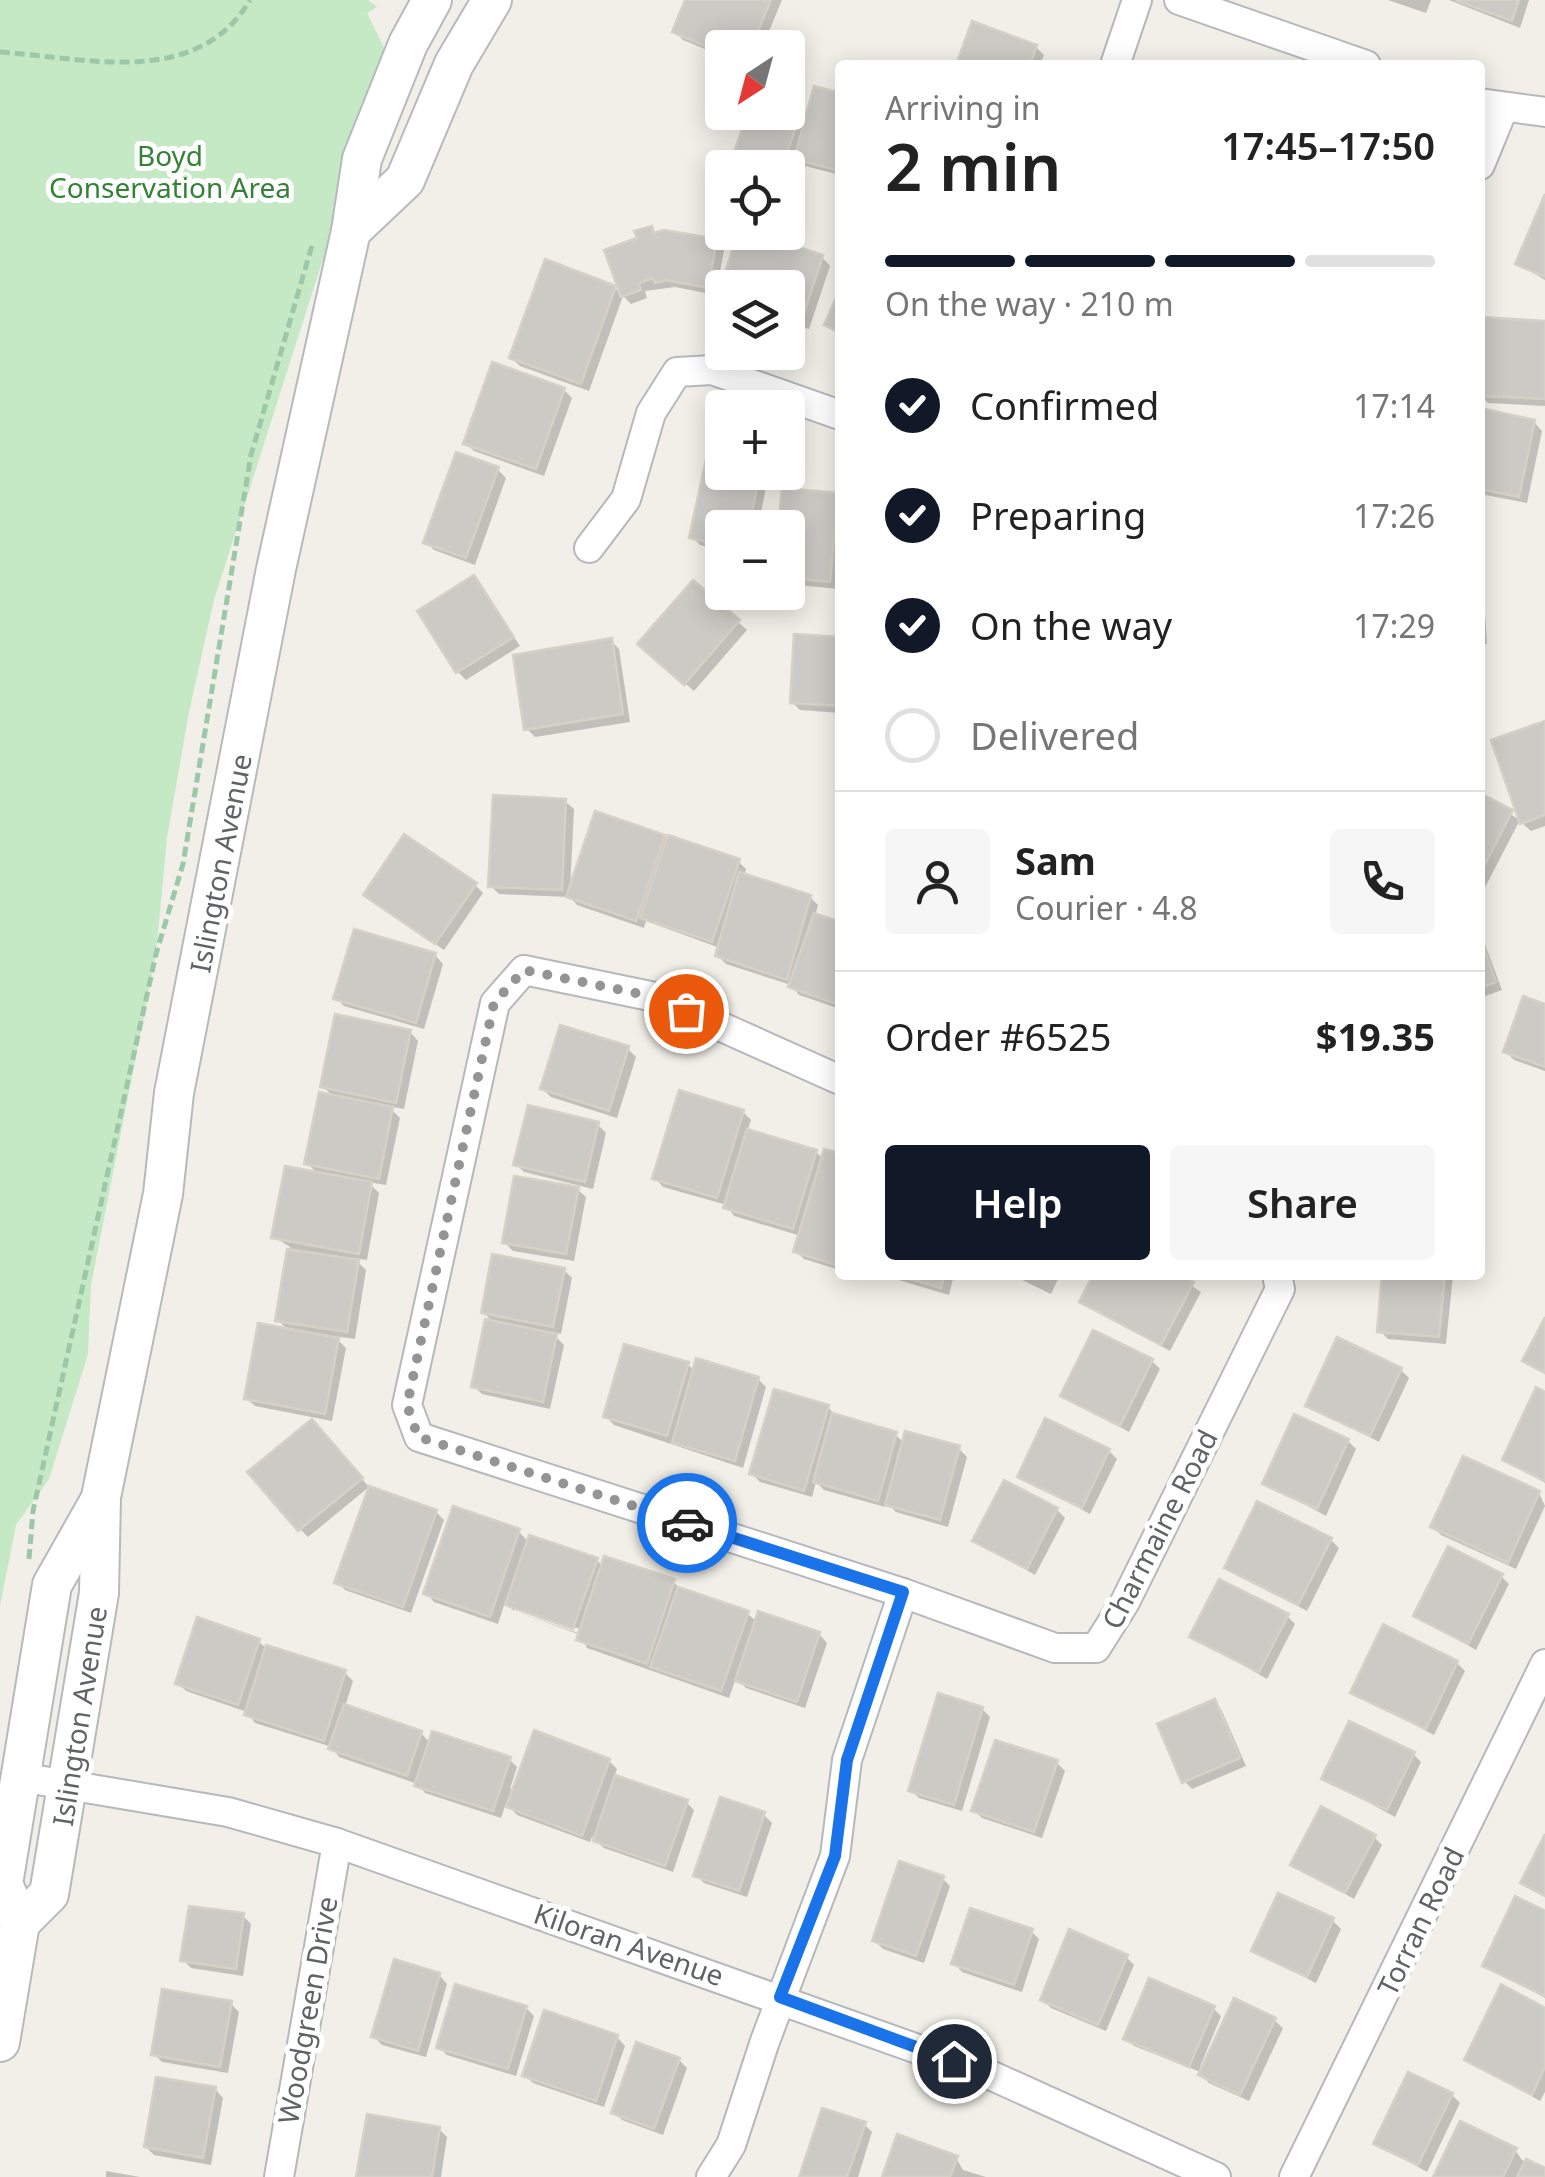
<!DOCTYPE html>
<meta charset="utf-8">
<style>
body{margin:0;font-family:"Noto Sans",sans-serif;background:#f6f6f6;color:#222;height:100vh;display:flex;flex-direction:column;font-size:38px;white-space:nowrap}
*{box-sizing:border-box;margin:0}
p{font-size:32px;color:#767676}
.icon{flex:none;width:55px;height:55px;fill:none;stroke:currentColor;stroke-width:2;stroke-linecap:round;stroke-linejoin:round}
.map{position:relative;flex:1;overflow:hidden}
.sheet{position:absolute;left:835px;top:60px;width:650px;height:1220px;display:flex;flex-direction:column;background:#fff;border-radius:10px;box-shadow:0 5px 25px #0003}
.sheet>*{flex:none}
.needle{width:65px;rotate:216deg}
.fabs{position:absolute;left:705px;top:30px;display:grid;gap:20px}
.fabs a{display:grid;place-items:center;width:100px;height:100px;border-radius:10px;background:#fff;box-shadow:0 5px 25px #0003;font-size:50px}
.pin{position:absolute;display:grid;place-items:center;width:85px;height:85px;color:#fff;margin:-42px;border:5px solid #fff;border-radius:50%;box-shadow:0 2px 10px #0007}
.courier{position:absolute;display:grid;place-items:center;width:100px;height:100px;margin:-50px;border:8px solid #1a73e8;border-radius:50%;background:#fff;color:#222;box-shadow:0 2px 12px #0007}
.overview em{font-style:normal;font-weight:600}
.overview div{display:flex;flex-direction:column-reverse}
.overview{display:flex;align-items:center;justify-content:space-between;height:170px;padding:0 50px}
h1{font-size:65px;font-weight:600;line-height:75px}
.bar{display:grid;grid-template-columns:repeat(4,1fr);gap:15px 10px;align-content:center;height:120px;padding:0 50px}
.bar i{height:12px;border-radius:8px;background:#e0e0e0}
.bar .active{background:#111827}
.bar p{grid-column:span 4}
.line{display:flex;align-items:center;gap:25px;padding:0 50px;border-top:2px solid #e0e0e0}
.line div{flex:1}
.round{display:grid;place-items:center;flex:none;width:105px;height:105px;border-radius:10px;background:#f6f6f6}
ol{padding:0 50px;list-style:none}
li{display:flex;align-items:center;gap:30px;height:110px}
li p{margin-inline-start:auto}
li .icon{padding:10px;border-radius:50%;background:#111827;color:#fff;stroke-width:4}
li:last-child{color:#767676}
li i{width:55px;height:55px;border:5px solid #e0e0e0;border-radius:50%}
.primary-button{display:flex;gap:20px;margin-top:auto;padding:20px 50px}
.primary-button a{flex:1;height:115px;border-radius:10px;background:#111827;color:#fff;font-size:40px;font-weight:600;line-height:115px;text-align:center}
.primary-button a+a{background:#f6f6f6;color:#222}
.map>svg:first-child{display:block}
.green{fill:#c5e8c5}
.shadow{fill:#0003}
.building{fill:#cccac5;stroke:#d6d1c6;stroke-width:2.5}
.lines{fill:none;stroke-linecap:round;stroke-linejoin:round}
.minor-casing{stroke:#b5b8bc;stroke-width:32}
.secondary-casing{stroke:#b6babf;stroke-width:42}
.path{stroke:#9cc7a9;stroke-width:5;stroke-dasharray:10 5;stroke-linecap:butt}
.minor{stroke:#fff;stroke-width:28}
.secondary{stroke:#fff;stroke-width:38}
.done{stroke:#929495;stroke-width:10;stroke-dasharray:0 18}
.route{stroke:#1a73e8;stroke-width:12}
.labels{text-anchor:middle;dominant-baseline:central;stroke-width:10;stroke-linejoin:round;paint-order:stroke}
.park-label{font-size:28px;fill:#348238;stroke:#fff}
.street-label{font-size:28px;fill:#5f6368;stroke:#fff}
</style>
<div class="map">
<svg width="1545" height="2177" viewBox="0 0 1545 2177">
<rect width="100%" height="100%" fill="#f1efe8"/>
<path class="green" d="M0,0H368L377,7L367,13L388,56L214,600L189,712L167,838L156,954L91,1285L88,1354L49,1479L16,1525L0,1606Z"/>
<g class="shadow">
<path d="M688,0H782L762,48H722V56L683,40L675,32Z"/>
<path d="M1388,0H1431L1426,13Z"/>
<path d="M1449,0H1529L1520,28Z"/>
<path d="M1036,47L1044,55L1040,65H959Z"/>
<path d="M840,95V175L805,166L796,157L788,180V168L732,166L788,111L807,123Z"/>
<path d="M1545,199V280L1518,264Z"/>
<path d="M651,229L657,235L716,242L724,250L716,295L675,287L645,291L647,298L631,304L623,296L589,391L520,366L511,358L615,288L623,296L640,239Z"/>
<path d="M822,257L830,266L809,329L788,322V288Z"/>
<path d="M1483,320L1545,323V406L1488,403L1480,395Z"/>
<path d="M564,390L572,398L544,476L474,451L466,443Z"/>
<path d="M1480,411L1534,422L1542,431L1527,503L1480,494Z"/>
<path d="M709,458L722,460V472H764L768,477L758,528H722V550L700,545L692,537Z"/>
<path d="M498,470L506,478L475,565L434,550L426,542Z"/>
<path d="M837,496L838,589L788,584V528Z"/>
<path d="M1480,538L1487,644H1480Z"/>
<path d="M474,578L520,646L466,680L458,672Z"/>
<path d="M693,583L747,630L694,691L648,652Z"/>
<path d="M840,640V713L800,710L792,702Z"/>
<path d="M611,641L619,649L630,722L535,737L527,729Z"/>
<path d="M1545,724V826L1531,831L1522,823Z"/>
<path d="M1480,796L1520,820L1480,897Z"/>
<path d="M565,801L574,809L570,890L664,837L738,861L746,869L744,876L810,897L818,905L815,916L840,925V1009L799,995L791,985L726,964L718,956L720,948L646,921L644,928L577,905L570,897L499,894L491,886Z"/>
<path d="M475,885L483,893L444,950L366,895Z"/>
<path d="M1480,931L1502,990L1480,998Z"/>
<path d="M435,955L443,964L424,1029L344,1006L336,998Z"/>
<path d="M1545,1007V1071L1514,1060L1506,1052Z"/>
<path d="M410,1032L418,1041L404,1109L388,1106L400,1118L386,1185L368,1182L379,1193L367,1260L354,1258L366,1270L355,1339L334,1336L346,1348L332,1421L255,1406L246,1398L289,1331L278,1320L290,1247L274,1237L319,1175L307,1163L335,1098L322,1086Z"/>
<path d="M627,1048L636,1057L617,1118L551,1097L542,1089Z"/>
<path d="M743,1112L751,1120L747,1132L816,1152L824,1160L840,1156V1270L804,1259L796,1251L801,1236L734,1216L727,1205L663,1187L655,1178Z"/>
<path d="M598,1125L606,1133L593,1189L524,1172L516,1164Z"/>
<path d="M575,1187L586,1197L574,1261L513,1251L504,1242Z"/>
<path d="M564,1270L572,1278L561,1334L551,1332L564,1345L550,1409L482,1394L473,1386L495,1324L484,1313Z"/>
<path d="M882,1275H954L949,1295Z"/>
<path d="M1012,1275H1060L1051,1294Z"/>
<path d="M1096,1275H1176L1201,1292L1170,1351L1082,1301Z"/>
<path d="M1385,1275H1453L1446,1344L1388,1339L1380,1331Z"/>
<path d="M1152,1361L1160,1369L1129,1432L1063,1395Z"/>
<path d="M687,1364L695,1371L758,1379L766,1387L743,1468L614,1425L606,1416Z"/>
<path d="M1401,1370L1409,1378L1379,1442L1308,1405Z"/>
<path d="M1545,1394V1483L1505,1460Z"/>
<path d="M828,1407L836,1416L895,1434L904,1443L959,1449L967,1457L948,1527L896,1512L887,1503L885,1507L824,1490L816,1482L812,1497L760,1482L752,1474Z"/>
<path d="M320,1430L369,1487L308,1537L300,1529Z"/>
<path d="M1348,1441L1356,1449L1326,1516L1265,1483Z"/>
<path d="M1109,1451L1117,1459L1090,1514L1020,1476Z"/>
<path d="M1539,1493L1545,1506L1516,1569L1441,1535L1433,1527Z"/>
<path d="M1057,1510L1065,1518L1035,1575L975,1540Z"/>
<path d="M436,1512L444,1520L411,1613L345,1590L337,1582Z"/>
<path d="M519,1532L529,1542L597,1560L603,1567L673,1582L683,1591L748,1614L757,1622L819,1634L827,1643L805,1708L746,1688L736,1678L729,1698L661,1674L587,1648L581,1635L514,1611L584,1635L586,1631L514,1606V1611L505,1602L498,1624L434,1602L426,1593Z"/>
<path d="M1331,1540L1339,1548L1307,1611L1227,1568Z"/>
<path d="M1501,1576L1509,1584L1476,1650L1416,1616Z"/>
<path d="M1287,1616L1295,1624L1267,1679L1192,1636Z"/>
<path d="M258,1641L268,1650L345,1673L353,1681L345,1707L421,1733L431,1744L509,1759L517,1767L510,1789L609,1761L617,1769L614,1777L686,1802L694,1810L673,1872L604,1848L592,1837L590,1842L517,1815L506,1803L501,1818L425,1793L418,1784L339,1757L332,1747L255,1723L247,1712L186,1691L178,1683Z"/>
<path d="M1457,1663L1465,1671L1434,1735L1353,1692Z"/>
<path d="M1214,1702L1222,1711L1246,1766L1192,1789L1184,1781Z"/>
<path d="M982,1709L990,1717L962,1811L919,1798L911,1790Z"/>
<path d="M1413,1754L1421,1762L1395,1817L1324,1778Z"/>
<path d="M1057,1763L1065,1771L1042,1838L982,1818L974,1810Z"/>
<path d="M764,1815L772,1823L747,1897L704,1883L696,1875Z"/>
<path d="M1374,1837L1382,1845L1354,1899L1293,1864Z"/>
<path d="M942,1878L950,1886L924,1963L883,1949L875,1941Z"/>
<path d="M1545,1913V1998L1486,1965Z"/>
<path d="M243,1916L251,1924L243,1976L191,1968L183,1960Z"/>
<path d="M1333,1921L1341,1929L1316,1983L1254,1951Z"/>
<path d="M1031,1931L1039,1939L1022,1992L962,1972L954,1963Z"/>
<path d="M1126,1957L1134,1965L1106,2031L1051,2008L1043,2000Z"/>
<path d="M439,1975L447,1984L426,2057L382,2045L374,2037Z"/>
<path d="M230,2003L239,2012L228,2073L162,2062L154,2054Z"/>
<path d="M526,2008L534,2016L516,2076L447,2055L439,2047Z"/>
<path d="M1213,2008L1221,2016L1200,2067L1204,2069L1274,2020L1283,2028L1249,2101L1209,2083L1198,2071L1134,2046L1126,2038Z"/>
<path d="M1545,2010V2092L1540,2101L1467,2059Z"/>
<path d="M617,2037L625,2046L604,2107L533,2083L524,2075Z"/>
<path d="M679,2060L687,2068L663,2135L622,2120L614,2112Z"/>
<path d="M215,2089L223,2098L211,2165L154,2155L146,2147Z"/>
<path d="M1452,2095L1460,2103L1427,2172L1376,2143Z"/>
<path d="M864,2124L872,2132L858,2177H802Z"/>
<path d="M439,2129L447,2137L441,2177H359Z"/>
<path d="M1515,2150L1522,2160L1545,2171V2177H1436Z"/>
<path d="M956,2158L963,2170L986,2177H884Z"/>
<path d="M106,2171L140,2177H106Z"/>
</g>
<g class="building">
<path d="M685,0H771L751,48H722V53L672,32Z"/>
<path d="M1455,0H1519L1512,21Z"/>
<path d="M972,21L1037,45L1030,65H956Z"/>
<path d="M814,86L840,93V171L794,159Z"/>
<path d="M788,108L801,113L782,168L729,167L748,112H788Z"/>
<path d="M1545,194V277L1515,264Z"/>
<path d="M652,226L654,233L664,230L717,239L708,288L666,280L655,283L653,278L639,283L641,290L621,297L604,250L637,238L634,231Z"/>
<path d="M738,232H754L823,255L801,323L788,318V288H722V297L718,295Z"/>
<path d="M545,259L616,286L581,384L509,358Z"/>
<path d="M840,289V333L824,325Z"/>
<path d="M1481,317L1545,321V399L1480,396Z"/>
<path d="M492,362L565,388L536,469L463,444Z"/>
<path d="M1480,408L1535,420L1519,497L1480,489Z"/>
<path d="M456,452L499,467L466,558L423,543Z"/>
<path d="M707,455L722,458V472H760L749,528H722V545L689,538Z"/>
<path d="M782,488L838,493L830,582L788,578V528H778Z"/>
<path d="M474,575L514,637L456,673L417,611Z"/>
<path d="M693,580L740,620L684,685L637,644Z"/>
<path d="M794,634L840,637V706L790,703Z"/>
<path d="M612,638L623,714L524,730L513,655Z"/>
<path d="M1545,721V815L1520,824L1491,740Z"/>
<path d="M1480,793L1513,810L1480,874Z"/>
<path d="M493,795L566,799L562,890L488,887Z"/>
<path d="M595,811L665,835L636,921L566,897Z"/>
<path d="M404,834L477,883L435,944L363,895Z"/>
<path d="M668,835L740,859L712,942L640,918Z"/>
<path d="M739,872L811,895L787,980L715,956Z"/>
<path d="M814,913L840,922V1005L788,987Z"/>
<path d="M354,929L436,953L416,1023L333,999Z"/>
<path d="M1480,935L1496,982L1480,988Z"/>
<path d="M1523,996L1545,1004V1067L1503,1052Z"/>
<path d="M335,1014L411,1030L396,1103L320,1087Z"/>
<path d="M560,1025L629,1046L609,1111L540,1089Z"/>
<path d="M679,1090L744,1110L717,1198L652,1179Z"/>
<path d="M319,1092L393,1107L379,1179L304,1164Z"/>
<path d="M528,1105L599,1122L585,1182L513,1165Z"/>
<path d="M747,1129L817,1150L793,1229L723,1208Z"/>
<path d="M824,1149L840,1153V1266L793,1252Z"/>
<path d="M285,1166L372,1182L359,1254L271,1238Z"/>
<path d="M514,1176L579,1187L566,1254L502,1243Z"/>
<path d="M287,1249L359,1260L347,1332L275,1321Z"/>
<path d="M492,1254L565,1268L553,1327L481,1313Z"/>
<path d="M896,1275H944L941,1288Z"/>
<path d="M1093,1275H1181L1194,1282L1161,1345L1079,1302Z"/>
<path d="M1382,1275H1445L1439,1337L1377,1332Z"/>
<path d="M1545,1317V1373L1522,1361Z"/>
<path d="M485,1319L557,1334L543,1402L471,1387Z"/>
<path d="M258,1323L339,1338L325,1414L244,1399Z"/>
<path d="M1093,1330L1153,1359L1120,1426L1060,1396Z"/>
<path d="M1337,1337L1402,1368L1370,1436L1305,1406Z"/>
<path d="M624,1344L689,1362L667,1436L603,1417Z"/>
<path d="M696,1358L759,1377L735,1461L672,1443Z"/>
<path d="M1536,1387L1545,1392V1481L1502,1460Z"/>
<path d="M774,1389L829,1405L804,1491L749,1474Z"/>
<path d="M832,1413L897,1432L878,1501L813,1482Z"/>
<path d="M1294,1414L1349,1439L1317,1509L1262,1484Z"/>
<path d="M1045,1418L1110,1449L1082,1508L1017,1477Z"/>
<path d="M312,1419L363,1478L298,1531L247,1472Z"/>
<path d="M905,1431L960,1446L940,1520L885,1505Z"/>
<path d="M1463,1456L1540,1491L1508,1563L1430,1527Z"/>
<path d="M1004,1480L1058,1508L1027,1569L972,1541Z"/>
<path d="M369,1486L437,1510L403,1607L334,1583Z"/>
<path d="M1257,1501L1332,1538L1298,1605L1224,1568Z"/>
<path d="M453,1506L520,1529L490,1617L423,1594Z"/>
<path d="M529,1535L598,1558L573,1629L505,1605Z"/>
<path d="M1448,1546L1503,1574L1468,1644L1413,1616Z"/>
<path d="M604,1556L675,1579L647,1664L576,1640Z"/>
<path d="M1219,1579L1289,1614L1259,1672L1189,1637Z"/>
<path d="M678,1587L749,1611L721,1691L650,1667Z"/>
<path d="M758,1611L820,1632L797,1702L735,1681Z"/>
<path d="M197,1617L260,1639L238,1705L175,1684Z"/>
<path d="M1383,1624L1458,1661L1426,1729L1350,1693Z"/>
<path d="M266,1645L346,1670L324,1741L244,1715Z"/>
<path d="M938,1693L983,1707L954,1805L908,1791Z"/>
<path d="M1215,1699L1240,1758L1182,1783L1157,1724Z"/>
<path d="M344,1704L422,1731L407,1776L328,1749Z"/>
<path d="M1349,1721L1415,1752L1387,1810L1321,1779Z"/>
<path d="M534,1730L610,1759L582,1836L506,1807Z"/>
<path d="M432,1731L511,1757L493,1811L414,1786Z"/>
<path d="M995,1740L1058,1760L1034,1832L971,1811Z"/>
<path d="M615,1775L688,1800L665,1866L593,1841Z"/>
<path d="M720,1797L765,1812L739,1891L693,1876Z"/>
<path d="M1321,1806L1376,1835L1345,1893L1290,1865Z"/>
<path d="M1545,1834V1896L1520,1883Z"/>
<path d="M899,1861L944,1876L916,1956L872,1941Z"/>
<path d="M1278,1893L1334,1918L1307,1977L1251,1951Z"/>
<path d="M1515,1896L1545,1911V1996L1482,1966Z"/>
<path d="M189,1906L244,1913L236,1969L180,1961Z"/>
<path d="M970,1908L1033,1929L1014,1985L951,1964Z"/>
<path d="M1069,1929L1128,1955L1098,2025L1040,2000Z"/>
<path d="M394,1959L440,1973L418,2051L371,2037Z"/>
<path d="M1149,1978L1215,2006L1189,2067L1123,2039Z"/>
<path d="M455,1984L527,2006L508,2069L436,2048Z"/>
<path d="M1501,1984L1545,2008V2067L1532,2095L1464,2060Z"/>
<path d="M162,1989L232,2001L220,2067L151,2055Z"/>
<path d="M1234,1998L1276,2018L1240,2095L1198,2075Z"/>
<path d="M544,2010L618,2035L596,2101L522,2076Z"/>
<path d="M636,2042L680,2058L654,2129L611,2113Z"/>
<path d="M1408,2072L1453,2093L1418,2165L1373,2144Z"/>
<path d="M156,2077L216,2087L203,2158L144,2147Z"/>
<path d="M822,2108L866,2122L847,2177H799Z"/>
<path d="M367,2114L440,2127L432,2177H356Z"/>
<path d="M1460,2121L1517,2148L1503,2177H1433Z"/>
<path d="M897,2134L958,2156L950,2177H882Z"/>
<path d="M1526,2159L1545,2168V2177H1517Z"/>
</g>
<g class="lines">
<defs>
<g id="minor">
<path d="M1179,0L1366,65"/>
<path d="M1115,65L1137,0"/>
<path d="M1480,103L1545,112"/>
<path d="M1480,165L1503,109"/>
<path d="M589,548L626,499L651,413L677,372L712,370L840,415"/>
<path d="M840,1080L655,997L524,970L495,1003L407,1405L419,1437L903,1593"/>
<path d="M20,1777L228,1812L337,1843L988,2074L1216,2177"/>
<path d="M279,2177L337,1843"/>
<path d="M711,2177L731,2145L765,2041L835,1856L847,1760L903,1593L1055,1648H1096L1125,1602L1280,1289L1277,1275"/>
<path d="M1294,2177L1545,1664"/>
</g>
<g id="secondary">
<path d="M351,231L405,180L454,64L492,0"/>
<path d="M20,1923L49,1894L99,1593L101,1497L163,1194L174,1093L276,569L351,231L362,159L408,44L432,0"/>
<path d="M0,2042L20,1923L3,1884L52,1585L99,1502"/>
</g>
</defs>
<use href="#minor" class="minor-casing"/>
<use href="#secondary" class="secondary-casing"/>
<g class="path">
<path d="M0,52C87,58 197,89 250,0"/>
<path d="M29,1559L33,1511L156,954L183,864L251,455L313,242"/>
</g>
<use href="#minor" class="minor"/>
<use href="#secondary" class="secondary"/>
</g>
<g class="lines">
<path class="done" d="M686,1011L655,997L524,970L494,1003L407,1405L418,1437L687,1523"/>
<path class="route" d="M687,1523L903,1592L847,1760L835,1856L780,1997L954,2061"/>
</g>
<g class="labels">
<g class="park-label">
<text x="170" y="155">Boyd<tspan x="170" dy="32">Conservation Area</tspan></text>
</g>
<g class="street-label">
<text transform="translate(220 863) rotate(-79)">Islington Avenue</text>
<text transform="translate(1159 1529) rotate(-63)">Charmaine Road</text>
<text transform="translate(79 1716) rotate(-81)">Islington Avenue</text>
<text transform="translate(1420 1921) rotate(-64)">Torran Road</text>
<text transform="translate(629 1944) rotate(19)">Kiloran Avenue</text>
<text transform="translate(307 2010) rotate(-80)">Woodgreen Drive</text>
</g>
</g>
</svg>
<div class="fabs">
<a><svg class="needle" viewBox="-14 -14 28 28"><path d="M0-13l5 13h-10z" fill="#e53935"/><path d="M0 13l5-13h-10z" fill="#767676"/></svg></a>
<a><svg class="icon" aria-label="locate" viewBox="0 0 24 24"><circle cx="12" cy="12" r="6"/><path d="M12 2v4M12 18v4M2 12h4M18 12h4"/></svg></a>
<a><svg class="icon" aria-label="layers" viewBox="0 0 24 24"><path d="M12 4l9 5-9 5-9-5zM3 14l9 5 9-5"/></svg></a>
<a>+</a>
<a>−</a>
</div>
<div class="pin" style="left:686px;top:1011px;background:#ea580c"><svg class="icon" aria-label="bag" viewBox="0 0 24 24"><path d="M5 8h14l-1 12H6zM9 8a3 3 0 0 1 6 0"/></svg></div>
<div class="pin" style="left:954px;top:2061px;background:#1f2937"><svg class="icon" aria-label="home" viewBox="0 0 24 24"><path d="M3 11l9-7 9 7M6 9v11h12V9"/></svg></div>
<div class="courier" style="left:687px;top:1523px"><svg class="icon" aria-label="car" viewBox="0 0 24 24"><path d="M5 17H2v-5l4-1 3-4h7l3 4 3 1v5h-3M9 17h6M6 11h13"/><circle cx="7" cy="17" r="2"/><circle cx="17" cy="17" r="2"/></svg></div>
<section class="sheet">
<div class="overview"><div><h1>2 min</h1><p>Arriving in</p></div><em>17:45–17:50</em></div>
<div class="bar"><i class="active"></i><i class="active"></i><i class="active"></i><i></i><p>On the way · 210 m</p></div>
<ol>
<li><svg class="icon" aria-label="check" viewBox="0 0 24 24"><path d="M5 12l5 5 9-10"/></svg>Confirmed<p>17:14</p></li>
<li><svg class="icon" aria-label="check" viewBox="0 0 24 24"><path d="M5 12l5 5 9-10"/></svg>Preparing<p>17:26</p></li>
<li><svg class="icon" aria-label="check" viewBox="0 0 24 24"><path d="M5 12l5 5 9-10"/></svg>On the way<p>17:29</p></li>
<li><i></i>Delivered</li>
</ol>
<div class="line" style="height:180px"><a class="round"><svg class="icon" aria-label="person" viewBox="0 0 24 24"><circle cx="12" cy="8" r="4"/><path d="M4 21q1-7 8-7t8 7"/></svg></a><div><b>Sam</b><p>Courier · 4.8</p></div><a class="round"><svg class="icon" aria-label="phone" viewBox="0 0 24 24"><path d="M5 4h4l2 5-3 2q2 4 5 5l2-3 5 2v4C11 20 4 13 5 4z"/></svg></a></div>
<div class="line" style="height:130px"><div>Order #6525</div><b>$19.35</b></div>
<div class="primary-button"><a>Help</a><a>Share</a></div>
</section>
</div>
